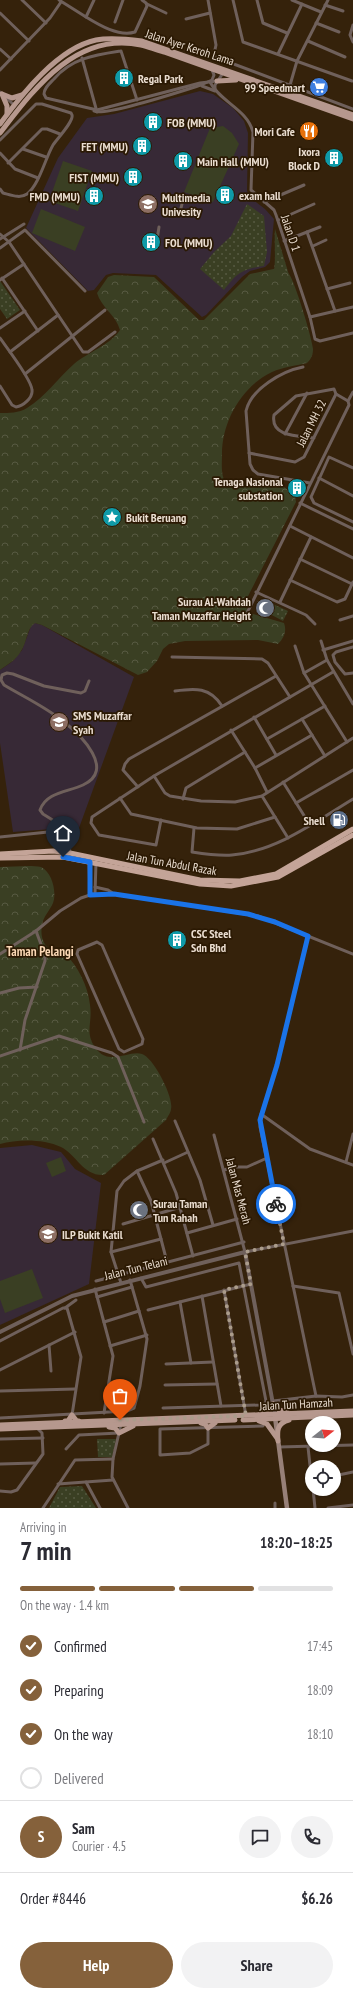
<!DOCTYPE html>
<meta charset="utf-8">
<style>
body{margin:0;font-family:"PT Sans Narrow",sans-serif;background:#f2f2f3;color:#2b2b33;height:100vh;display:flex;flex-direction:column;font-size:15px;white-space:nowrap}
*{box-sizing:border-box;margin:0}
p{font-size:13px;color:#7c7c81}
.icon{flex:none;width:22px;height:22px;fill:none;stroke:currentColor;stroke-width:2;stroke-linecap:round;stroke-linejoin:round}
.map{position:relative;height:1508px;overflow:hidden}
.panel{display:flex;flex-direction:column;background:#fff;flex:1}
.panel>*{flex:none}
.needle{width:26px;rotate:73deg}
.buttons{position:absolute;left:305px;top:1416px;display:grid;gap:8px}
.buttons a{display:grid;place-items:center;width:36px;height:36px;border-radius:50%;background:#fff;box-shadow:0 1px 3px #0004;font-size:20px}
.pin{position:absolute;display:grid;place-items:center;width:34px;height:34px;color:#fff;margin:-41px -17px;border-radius:50% 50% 50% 0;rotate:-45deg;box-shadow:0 0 4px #0007}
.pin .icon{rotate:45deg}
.courier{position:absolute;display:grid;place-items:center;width:40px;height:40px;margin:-20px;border:3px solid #1a73e8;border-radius:50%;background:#fff;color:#222;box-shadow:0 1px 5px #0007}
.headline em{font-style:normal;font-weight:800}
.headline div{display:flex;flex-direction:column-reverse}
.headline{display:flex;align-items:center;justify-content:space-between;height:68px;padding:0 20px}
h1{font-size:26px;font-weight:800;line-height:30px}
.bar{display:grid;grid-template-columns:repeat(4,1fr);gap:6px 4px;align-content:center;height:48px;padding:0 20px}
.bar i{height:5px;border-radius:3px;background:#e1e1e2}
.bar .current{background:#85613b}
.bar p{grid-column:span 4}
.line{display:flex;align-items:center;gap:10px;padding:0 20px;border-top:1px solid #e1e1e2}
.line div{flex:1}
.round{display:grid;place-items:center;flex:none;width:42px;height:42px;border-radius:21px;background:#f2f2f3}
ol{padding:0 20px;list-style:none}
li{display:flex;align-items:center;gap:12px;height:44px}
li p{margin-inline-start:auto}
li .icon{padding:4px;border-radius:50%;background:#85613b;color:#fff;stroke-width:4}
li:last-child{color:#7c7c81}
li i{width:22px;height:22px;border:2px solid #e1e1e2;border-radius:50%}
.cta{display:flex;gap:8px;margin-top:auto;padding:8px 20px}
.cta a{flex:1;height:46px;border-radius:24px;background:#85613b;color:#fff;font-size:16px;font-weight:800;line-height:46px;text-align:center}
.cta a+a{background:#f2f2f3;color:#2b2b33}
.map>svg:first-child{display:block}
.education{fill:#372936}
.grass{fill:url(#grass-dots)}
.forest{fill:url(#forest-crowns)}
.pitch{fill:#3a3f23}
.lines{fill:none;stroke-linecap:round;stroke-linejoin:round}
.minor{stroke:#6f605b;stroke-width:3}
.tertiary{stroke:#6f605b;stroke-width:4}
.secondary{stroke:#978078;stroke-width:4.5}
.primary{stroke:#b6988e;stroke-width:5}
.trunk{stroke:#c4a498;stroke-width:5}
.done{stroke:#ab9c8b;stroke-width:4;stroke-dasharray:0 7.2}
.route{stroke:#1a73e8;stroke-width:5}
.labels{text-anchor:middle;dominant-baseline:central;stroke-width:3.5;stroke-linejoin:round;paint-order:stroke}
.street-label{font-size:12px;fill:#eaddd0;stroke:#2b1903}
.poi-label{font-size:12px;font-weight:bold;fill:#eaddd0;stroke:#2b1903;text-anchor:start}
.neighbourhood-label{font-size:13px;font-weight:bold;fill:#fad7b4;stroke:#2b1903}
</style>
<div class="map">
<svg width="353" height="1508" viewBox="0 0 353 1508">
<defs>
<pattern id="grass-dots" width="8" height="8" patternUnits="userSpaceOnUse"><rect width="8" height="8" fill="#3a3f23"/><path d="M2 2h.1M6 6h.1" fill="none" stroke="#575a42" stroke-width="1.8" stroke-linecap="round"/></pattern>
<pattern id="forest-crowns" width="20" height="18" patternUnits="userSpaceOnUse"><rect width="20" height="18" fill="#3a3f23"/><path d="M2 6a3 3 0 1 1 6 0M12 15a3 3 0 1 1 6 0" fill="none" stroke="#575a42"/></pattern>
</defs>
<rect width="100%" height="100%" fill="#35220b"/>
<g class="education">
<path d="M200,91L213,94L233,108L244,121L248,133L247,191L252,199L265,209L274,219L270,262L265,267L250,271L242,277L206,315L202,317L156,275L113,273L106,275L94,290L88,291L26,228L58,158L87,118L114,114Z"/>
<path d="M35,623L42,625L134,677L79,828L68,831L52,829L13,832L0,743V670L13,661L22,650L31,626Z"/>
<path d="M32,1145L61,1152L75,1169L101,1183L89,1284L0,1325V1148Z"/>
</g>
<g class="grass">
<path d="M247,204L264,216L267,252L264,266C242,269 237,273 224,290L200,269L214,252L231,236Z"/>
<path d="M275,229L293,288L274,270C276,258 274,241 275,229Z"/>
<path d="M0,281L20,310L7,319L0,309Z"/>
<path d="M273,604L288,611L283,621L268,613Z"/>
<path d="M97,1439H116L112,1457H98Z"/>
<path d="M82,1486L96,1508H49L60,1487Z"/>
</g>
<g class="forest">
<path d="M278,268C283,269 286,270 289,274C295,282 312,338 313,349C313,355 311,359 307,363C295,366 283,367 272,372C242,386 222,421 222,454C222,465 220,477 228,486C260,482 268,471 295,496L296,502L246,600L247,610L253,614L284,623C287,631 284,638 278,644L258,640L185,641L169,644L163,649L157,661L147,672L138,675L42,625L35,623C26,629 27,643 21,651C16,660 8,664 0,670V413C9,413 19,413 27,408C45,397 58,378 74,364C88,352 109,346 120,330C116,315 101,307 97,293L108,277L114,275L154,277L199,320H204L250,274Z"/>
<path d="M28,866C32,866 37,866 41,867C52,872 57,892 53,903C50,910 43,917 42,925C39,942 48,953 65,954C78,966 88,986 90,1005C93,1024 83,1034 98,1051C111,1065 130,1050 142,1054C153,1057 174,1097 171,1109C171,1112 168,1116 166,1120L104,1175C83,1176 77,1155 61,1147C44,1139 18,1139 0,1144V867Z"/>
</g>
<g class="pitch">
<path d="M223,126L232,133L239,144L213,202L184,192L210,128Z"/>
<path d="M63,161L92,171L78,211L49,201Z"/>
<path d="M41,209L85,227L75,251L32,233Z"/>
<path d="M61,1157L66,1171L52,1177L46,1163Z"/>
<path d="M32,1269L43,1298L5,1313L0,1299V1281Z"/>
</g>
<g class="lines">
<g class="minor">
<path d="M22,0L46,23"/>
<path d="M59,0L86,17L94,0"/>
<path d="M208,0L216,45L214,54L215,57L353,109"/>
<path d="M233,0L243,42L352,81"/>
<path d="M257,0L263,23L287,33"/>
<path d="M292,0L321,12"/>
<path d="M147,4L166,13"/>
<path d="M325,5L343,11"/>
<path d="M0,13L29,41"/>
<path d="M86,17C99,25 119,37 135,32L147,6L146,3L142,0"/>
<path d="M186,19L210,13"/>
<path d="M115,22L123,0"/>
<path d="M316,23L339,32"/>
<path d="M353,25L350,35L353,42"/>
<path d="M308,41L345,57"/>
<path d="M0,49L11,59"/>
<path d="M278,54L302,4"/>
<path d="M82,58L97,112"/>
<path d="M0,70L50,18L61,2"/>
<path d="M210,82C220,102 247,109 253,132L251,190L274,210L276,215L310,317L315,339L320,341L353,333"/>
<path d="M202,86L215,91V85L223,73"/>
<path d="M0,92L14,105"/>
<path d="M288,92L297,61L328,0"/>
<path d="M137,100L121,51C95,55 72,58 54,79C49,84 44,88 44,94L46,98L97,110L200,83L217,81"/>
<path d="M94,111C104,117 185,90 201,85L212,80L214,75L212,70"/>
<path d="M0,140L36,104H42L71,113L72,115C74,121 57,139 53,145C45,159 39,185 27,194C20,199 11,195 3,193L0,189"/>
<path d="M23,149L46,157"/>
<path d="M0,153L15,169L38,178"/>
<path d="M8,163L42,129H47L60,134"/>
<path d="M264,202L304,185"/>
<path d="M182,204L180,212L191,215"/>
<path d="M278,220L314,204"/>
<path d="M307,232L335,311"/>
<path d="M0,234L9,242L83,352H88L115,332"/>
<path d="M0,239L24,224"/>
<path d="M157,240L159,227"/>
<path d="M284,241L320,227"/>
<path d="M313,246L326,240"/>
<path d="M0,248L25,230L85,291"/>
<path d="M2,278L38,331"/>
<path d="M0,280L24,264"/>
<path d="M327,289L350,283"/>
<path d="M310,317L353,307"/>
<path d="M0,328L25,311"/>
<path d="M0,338C7,348 32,380 32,390C33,398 23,406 16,407L12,405L0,386"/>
<path d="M10,352L58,315"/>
<path d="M303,367C282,371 251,389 246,411L250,464L253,470L258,474L310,483"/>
<path d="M25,374L105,310"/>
<path d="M336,394L348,401"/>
<path d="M285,434L307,393"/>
<path d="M249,453L295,462L304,457L336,394L334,389L296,396L274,415C270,437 298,436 314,438"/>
<path d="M353,468L329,457L311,497L314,503L353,522"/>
<path d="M319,478L353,496"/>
<path d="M300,503L353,529"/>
<path d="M290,526L353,558"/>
<path d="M300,559L352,584"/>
<path d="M290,580L337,602L345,599L353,582"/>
<path d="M256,592L306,615L315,624"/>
<path d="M280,602L311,537"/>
<path d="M247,613L349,405L348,401L353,392"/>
<path d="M340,620L353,616"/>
<path d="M321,641L327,660L353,704"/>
<path d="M295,646L304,673L347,742"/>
<path d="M353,647L336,652L333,655L335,662L345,674L353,673"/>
<path d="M323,650L353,641"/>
<path d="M172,657L262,659L268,663L290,697"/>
<path d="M304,673L327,660"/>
<path d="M175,691C195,688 210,687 222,706"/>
<path d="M254,717L276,755"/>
<path d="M302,719L325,756"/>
<path d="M231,730L255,768L267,792"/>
<path d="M267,739L325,706"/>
<path d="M255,768L312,735"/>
<path d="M154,776L165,793L170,796L201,801L235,802L262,796L353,738"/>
<path d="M283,782L310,825"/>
<path d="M138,787L123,770L125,764L129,759L276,676"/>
<path d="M262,796L288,838"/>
<path d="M120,798L131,814L197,828L237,829L275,817"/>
<path d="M183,799L186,788L245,752"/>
<path d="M296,803L353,770"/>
<path d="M161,820L156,845L99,835L91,823L92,817L154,776L333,672"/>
<path d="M194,828L192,852C205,854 218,856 232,855C277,851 315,822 353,799"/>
<path d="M0,837L48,832L69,840"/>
<path d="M70,853L67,829L43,814L40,810C46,792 68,792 83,785C116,770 81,735 64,722C46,707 24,697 4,685L1,680L2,675L7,673L13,674L44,686L81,693L85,691L89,681"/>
<path d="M89,862L90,895"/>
<path d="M95,887L108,890L114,894"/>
<path d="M95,894L96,862"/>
<path d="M308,937L277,1065L262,1112L260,1127L316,1396"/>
<path d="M97,942L102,945L143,1039L142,1044L124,1052L119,1049L77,954L78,950Z"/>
<path d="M0,954L36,931L60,911L81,898L90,895L114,894L258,916L353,954"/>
<path d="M0,993L19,988L37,987"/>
<path d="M20,1050L25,1020L45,961V955L36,931"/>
<path d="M0,1056L59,1036L112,1053L118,1057L144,1122"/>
<path d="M261,1114L310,1149L353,1165"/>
<path d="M175,1121L200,1180L213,1225"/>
<path d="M214,1135L245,1252L353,1231"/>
<path d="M153,1139L176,1193L193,1256"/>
<path d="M346,1162L353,1134"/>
<path d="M164,1163L188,1152"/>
<path d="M224,1170L234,1167H247L267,1158"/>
<path d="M137,1171L151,1201L167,1262"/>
<path d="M123,1224L181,1207"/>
<path d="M187,1233L237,1219"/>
<path d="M111,1252L161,1239"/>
<path d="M141,1278L146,1287L239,1263L266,1401L265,1404L260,1405L163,1408"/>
<path d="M96,1281L244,1242"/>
<path d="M121,1283L111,1252L117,1191L124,1181L137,1171L163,1160"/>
<path d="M293,1286L339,1293L353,1354"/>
<path d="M95,1289L113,1356L104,1413"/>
<path d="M224,1290L246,1416"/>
<path d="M202,1296L221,1406"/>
<path d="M97,1297L132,1287"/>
<path d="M180,1302L191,1363"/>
<path d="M65,1308L76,1300"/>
<path d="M148,1310L251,1284"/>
<path d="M104,1322L139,1311"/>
<path d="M0,1341L63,1308H67L81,1357L72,1415"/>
<path d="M49,1345L51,1371"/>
<path d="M110,1346L147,1335"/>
<path d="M166,1364L213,1362"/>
<path d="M0,1370L75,1332"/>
<path d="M165,1385L217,1384"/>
<path d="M0,1391L75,1389"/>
<path d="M273,1401L316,1396L342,1397L353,1395"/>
<path d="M0,1418L127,1411L134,1408L140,1386L147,1339L130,1280"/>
<path d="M121,1424L113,1459L112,1477L128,1508"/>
<path d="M208,1428V1444L190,1453L160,1455V1429L263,1426"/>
<path d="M0,1439L43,1438"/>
<path d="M279,1447L353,1445"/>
<path d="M308,1447L312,1484"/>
<path d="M66,1449L79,1435L119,1433"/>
<path d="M0,1464L36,1463"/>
<path d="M334,1476L353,1472"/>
<path d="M86,1482L100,1508"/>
<path d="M58,1484L113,1480"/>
<path d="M313,1489L315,1508"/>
<path d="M0,1491L11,1492L17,1490L43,1454L42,1433L37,1428"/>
<path d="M275,1503V1508"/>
<path d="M43,1508L75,1460L113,1459"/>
<path d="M328,1508L353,1505"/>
</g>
<path class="tertiary" d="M0,1332L72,1296L245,1252L275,1415"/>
<path class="secondary" d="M275,1417L287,1508"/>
<g class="primary">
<path d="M217,81L236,80"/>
<path d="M2,94L12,98L22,95"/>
<path d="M2,94L7,106V114"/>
<path d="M0,124C22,94 58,48 96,40C110,37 127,39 142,41L353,115"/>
<path d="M0,133C34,89 76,31 141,45C149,47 156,50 164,52L353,119"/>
<path d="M273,1404L279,1410L287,1412"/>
<path d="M260,1414L271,1409L273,1404"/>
<path d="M243,1420L353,1415"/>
<path d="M65,1421H68L72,1415L76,1420L79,1421"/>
<path d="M259,1421L267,1424L277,1438"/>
<path d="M201,1423L205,1424L208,1428L215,1423"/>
<path d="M0,1425L353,1411"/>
<path d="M109,1427L115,1428L119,1433L133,1426"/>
<path d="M0,1429L235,1420"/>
<path d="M278,1441C277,1431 277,1423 289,1420"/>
</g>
<g class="trunk">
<path d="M0,854L53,851L70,853L200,880L240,881L276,874L353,829"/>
<path d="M0,858L63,857L200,884L231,886L278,877L353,835"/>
</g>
</g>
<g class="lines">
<path class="done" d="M120,1420L246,1416L224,1290L251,1284L245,1252L284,1244L276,1204"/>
<path class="route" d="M63,857L90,862V895L114,894L248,914L275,922L308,936L277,1065L260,1120L276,1204"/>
</g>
<defs>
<symbol id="building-disc" viewBox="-11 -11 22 22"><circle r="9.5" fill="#0f9aa8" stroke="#2b1903"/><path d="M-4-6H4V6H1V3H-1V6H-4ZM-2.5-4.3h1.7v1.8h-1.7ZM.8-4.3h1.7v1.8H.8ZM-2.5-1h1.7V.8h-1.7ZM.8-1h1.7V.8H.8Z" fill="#fff"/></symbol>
<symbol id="supermarket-disc" viewBox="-11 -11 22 22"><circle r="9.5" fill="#3f7fe0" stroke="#2b1903"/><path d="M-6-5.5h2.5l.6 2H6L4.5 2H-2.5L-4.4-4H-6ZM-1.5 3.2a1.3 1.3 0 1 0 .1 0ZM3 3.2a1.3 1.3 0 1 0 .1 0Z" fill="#fff"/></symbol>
<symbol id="restaurant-disc" viewBox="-11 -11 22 22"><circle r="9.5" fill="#e8710a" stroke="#2b1903"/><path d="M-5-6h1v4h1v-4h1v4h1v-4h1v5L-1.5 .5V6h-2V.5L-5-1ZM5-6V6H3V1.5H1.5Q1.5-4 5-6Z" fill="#fff"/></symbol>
<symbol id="university-disc" viewBox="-11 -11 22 22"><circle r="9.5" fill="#8d6e63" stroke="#2b1903"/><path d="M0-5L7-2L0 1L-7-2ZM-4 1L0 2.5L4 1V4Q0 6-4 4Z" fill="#fff"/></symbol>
<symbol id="sight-disc" viewBox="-11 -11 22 22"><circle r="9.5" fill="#0f9aa8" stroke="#2b1903"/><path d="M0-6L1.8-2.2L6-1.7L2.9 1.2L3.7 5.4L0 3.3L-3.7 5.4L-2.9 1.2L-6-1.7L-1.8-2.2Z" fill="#fff"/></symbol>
<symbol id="mosque-disc" viewBox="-11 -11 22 22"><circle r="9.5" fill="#6b7280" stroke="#2b1903"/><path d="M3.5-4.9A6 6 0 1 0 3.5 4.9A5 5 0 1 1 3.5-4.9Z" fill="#fff"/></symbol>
<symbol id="school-disc" viewBox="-11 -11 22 22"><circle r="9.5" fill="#8d6e63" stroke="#2b1903"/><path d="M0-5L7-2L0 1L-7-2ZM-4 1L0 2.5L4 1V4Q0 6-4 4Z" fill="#fff"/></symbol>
<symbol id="fuel-disc" viewBox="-11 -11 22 22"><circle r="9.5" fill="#5c6f8a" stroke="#2b1903"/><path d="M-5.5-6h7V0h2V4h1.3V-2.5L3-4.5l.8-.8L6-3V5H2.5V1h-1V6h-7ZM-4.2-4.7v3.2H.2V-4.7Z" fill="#fff"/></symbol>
</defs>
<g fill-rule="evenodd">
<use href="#building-disc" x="113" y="67" width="22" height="22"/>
<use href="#supermarket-disc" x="308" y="76" width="22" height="22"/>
<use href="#building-disc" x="142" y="111" width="22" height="22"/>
<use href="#restaurant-disc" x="298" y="120" width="22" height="22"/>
<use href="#building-disc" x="131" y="135" width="22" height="22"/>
<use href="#building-disc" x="323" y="147" width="22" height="22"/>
<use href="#building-disc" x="172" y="150" width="22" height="22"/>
<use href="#building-disc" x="122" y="166" width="22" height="22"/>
<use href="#building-disc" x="214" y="184" width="22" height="22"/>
<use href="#building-disc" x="83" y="185" width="22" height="22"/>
<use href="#university-disc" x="137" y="193" width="22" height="22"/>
<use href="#building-disc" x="140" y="231" width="22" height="22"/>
<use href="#building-disc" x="286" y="477" width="22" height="22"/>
<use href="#sight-disc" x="101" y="506" width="22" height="22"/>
<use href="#mosque-disc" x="254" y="597" width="22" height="22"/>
<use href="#school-disc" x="48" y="711" width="22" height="22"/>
<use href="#fuel-disc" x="328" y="809" width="22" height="22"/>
<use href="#building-disc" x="166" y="929" width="22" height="22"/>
<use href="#mosque-disc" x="128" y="1199" width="22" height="22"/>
<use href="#university-disc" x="37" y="1223" width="22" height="22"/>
</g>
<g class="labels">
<g class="street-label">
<text transform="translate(190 47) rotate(18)">Jalan Ayer Keroh Lama</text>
<text transform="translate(291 233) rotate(71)">Jalan D 1</text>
<text transform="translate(311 423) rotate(-63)">Jalan MH 32</text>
<text transform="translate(172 863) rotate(10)">Jalan Tun Abdul Razak</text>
<text transform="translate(239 1191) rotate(75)">Jalan Mas Merah</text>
<text transform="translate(136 1268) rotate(-14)">Jalan Tun Telani</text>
<text transform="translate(296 1404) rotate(-3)">Jalan Tun Hamzah</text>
</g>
<g class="poi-label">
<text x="138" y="78">Regal Park</text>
<text x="305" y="87" text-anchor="end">99 Speedmart</text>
<text x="167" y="122">FOB (MMU)</text>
<text x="295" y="131" text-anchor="end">Mori Cafe</text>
<text x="128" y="146" text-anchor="end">FET (MMU)</text>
<text x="320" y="151" text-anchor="end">Ixora<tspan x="320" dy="14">Block D</tspan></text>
<text x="197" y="161">Main Hall (MMU)</text>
<text x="119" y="177" text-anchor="end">FIST (MMU)</text>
<text x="239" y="195">exam hall</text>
<text x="80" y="196" text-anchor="end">FMD (MMU)</text>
<text x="162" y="197">Multimedia<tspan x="162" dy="14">Univesity</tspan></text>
<text x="165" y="242">FOL (MMU)</text>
<text x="283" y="481" text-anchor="end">Tenaga Nasional<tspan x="283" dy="14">substation</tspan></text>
<text x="126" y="517">Bukit Beruang</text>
<text x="251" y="601" text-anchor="end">Surau Al-Wahdah<tspan x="251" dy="14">Taman Muzaffar Height</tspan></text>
<text x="73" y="715">SMS Muzaffar<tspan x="73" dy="14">Syah</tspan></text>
<text x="325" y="820" text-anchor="end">Shell</text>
<text x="191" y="933">CSC Steel<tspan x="191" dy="14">Sdn Bhd</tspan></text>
<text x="153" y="1203">Surau Taman<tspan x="153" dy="14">Tun Rahah</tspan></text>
<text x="62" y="1234">ILP Bukit Katil</text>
</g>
<g class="neighbourhood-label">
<text x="40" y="951">Taman Pelangi</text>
</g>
</g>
</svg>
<div class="buttons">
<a><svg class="needle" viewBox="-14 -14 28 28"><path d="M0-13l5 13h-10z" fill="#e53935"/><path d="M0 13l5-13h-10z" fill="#7c7c81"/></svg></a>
<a><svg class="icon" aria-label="locate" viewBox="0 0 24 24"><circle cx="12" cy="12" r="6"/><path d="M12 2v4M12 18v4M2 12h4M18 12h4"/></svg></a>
</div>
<div class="pin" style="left:120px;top:1420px;background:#ea580c"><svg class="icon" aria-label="bag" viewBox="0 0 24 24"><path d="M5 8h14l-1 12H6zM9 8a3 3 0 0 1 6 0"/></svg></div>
<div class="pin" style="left:63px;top:857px;background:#1f2937"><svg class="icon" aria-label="home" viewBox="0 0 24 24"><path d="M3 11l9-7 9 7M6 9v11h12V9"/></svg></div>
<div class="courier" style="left:276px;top:1204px"><svg class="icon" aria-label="bike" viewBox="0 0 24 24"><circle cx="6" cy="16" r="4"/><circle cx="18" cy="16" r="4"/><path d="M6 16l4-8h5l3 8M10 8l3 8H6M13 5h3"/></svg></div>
</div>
<section class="panel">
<div class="headline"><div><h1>7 min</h1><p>Arriving in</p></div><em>18:20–18:25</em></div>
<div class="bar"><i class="current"></i><i class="current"></i><i class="current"></i><i></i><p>On the way · 1.4 km</p></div>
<ol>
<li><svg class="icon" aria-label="check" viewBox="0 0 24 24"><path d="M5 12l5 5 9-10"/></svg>Confirmed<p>17:45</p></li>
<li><svg class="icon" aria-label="check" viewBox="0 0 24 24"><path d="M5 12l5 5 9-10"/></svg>Preparing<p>18:09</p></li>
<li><svg class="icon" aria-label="check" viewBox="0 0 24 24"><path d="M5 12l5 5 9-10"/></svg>On the way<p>18:10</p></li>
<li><i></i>Delivered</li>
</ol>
<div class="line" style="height:72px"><b class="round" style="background:#85613b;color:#fff">S</b><div><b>Sam</b><p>Courier · 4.5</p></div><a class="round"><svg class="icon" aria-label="chat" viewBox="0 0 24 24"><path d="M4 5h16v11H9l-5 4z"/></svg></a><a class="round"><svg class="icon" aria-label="phone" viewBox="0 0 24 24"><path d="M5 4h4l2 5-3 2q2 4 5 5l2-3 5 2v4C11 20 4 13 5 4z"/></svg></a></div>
<div class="line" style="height:52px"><div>Order #8446</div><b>$6.26</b></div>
<div class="cta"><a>Help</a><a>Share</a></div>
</section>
